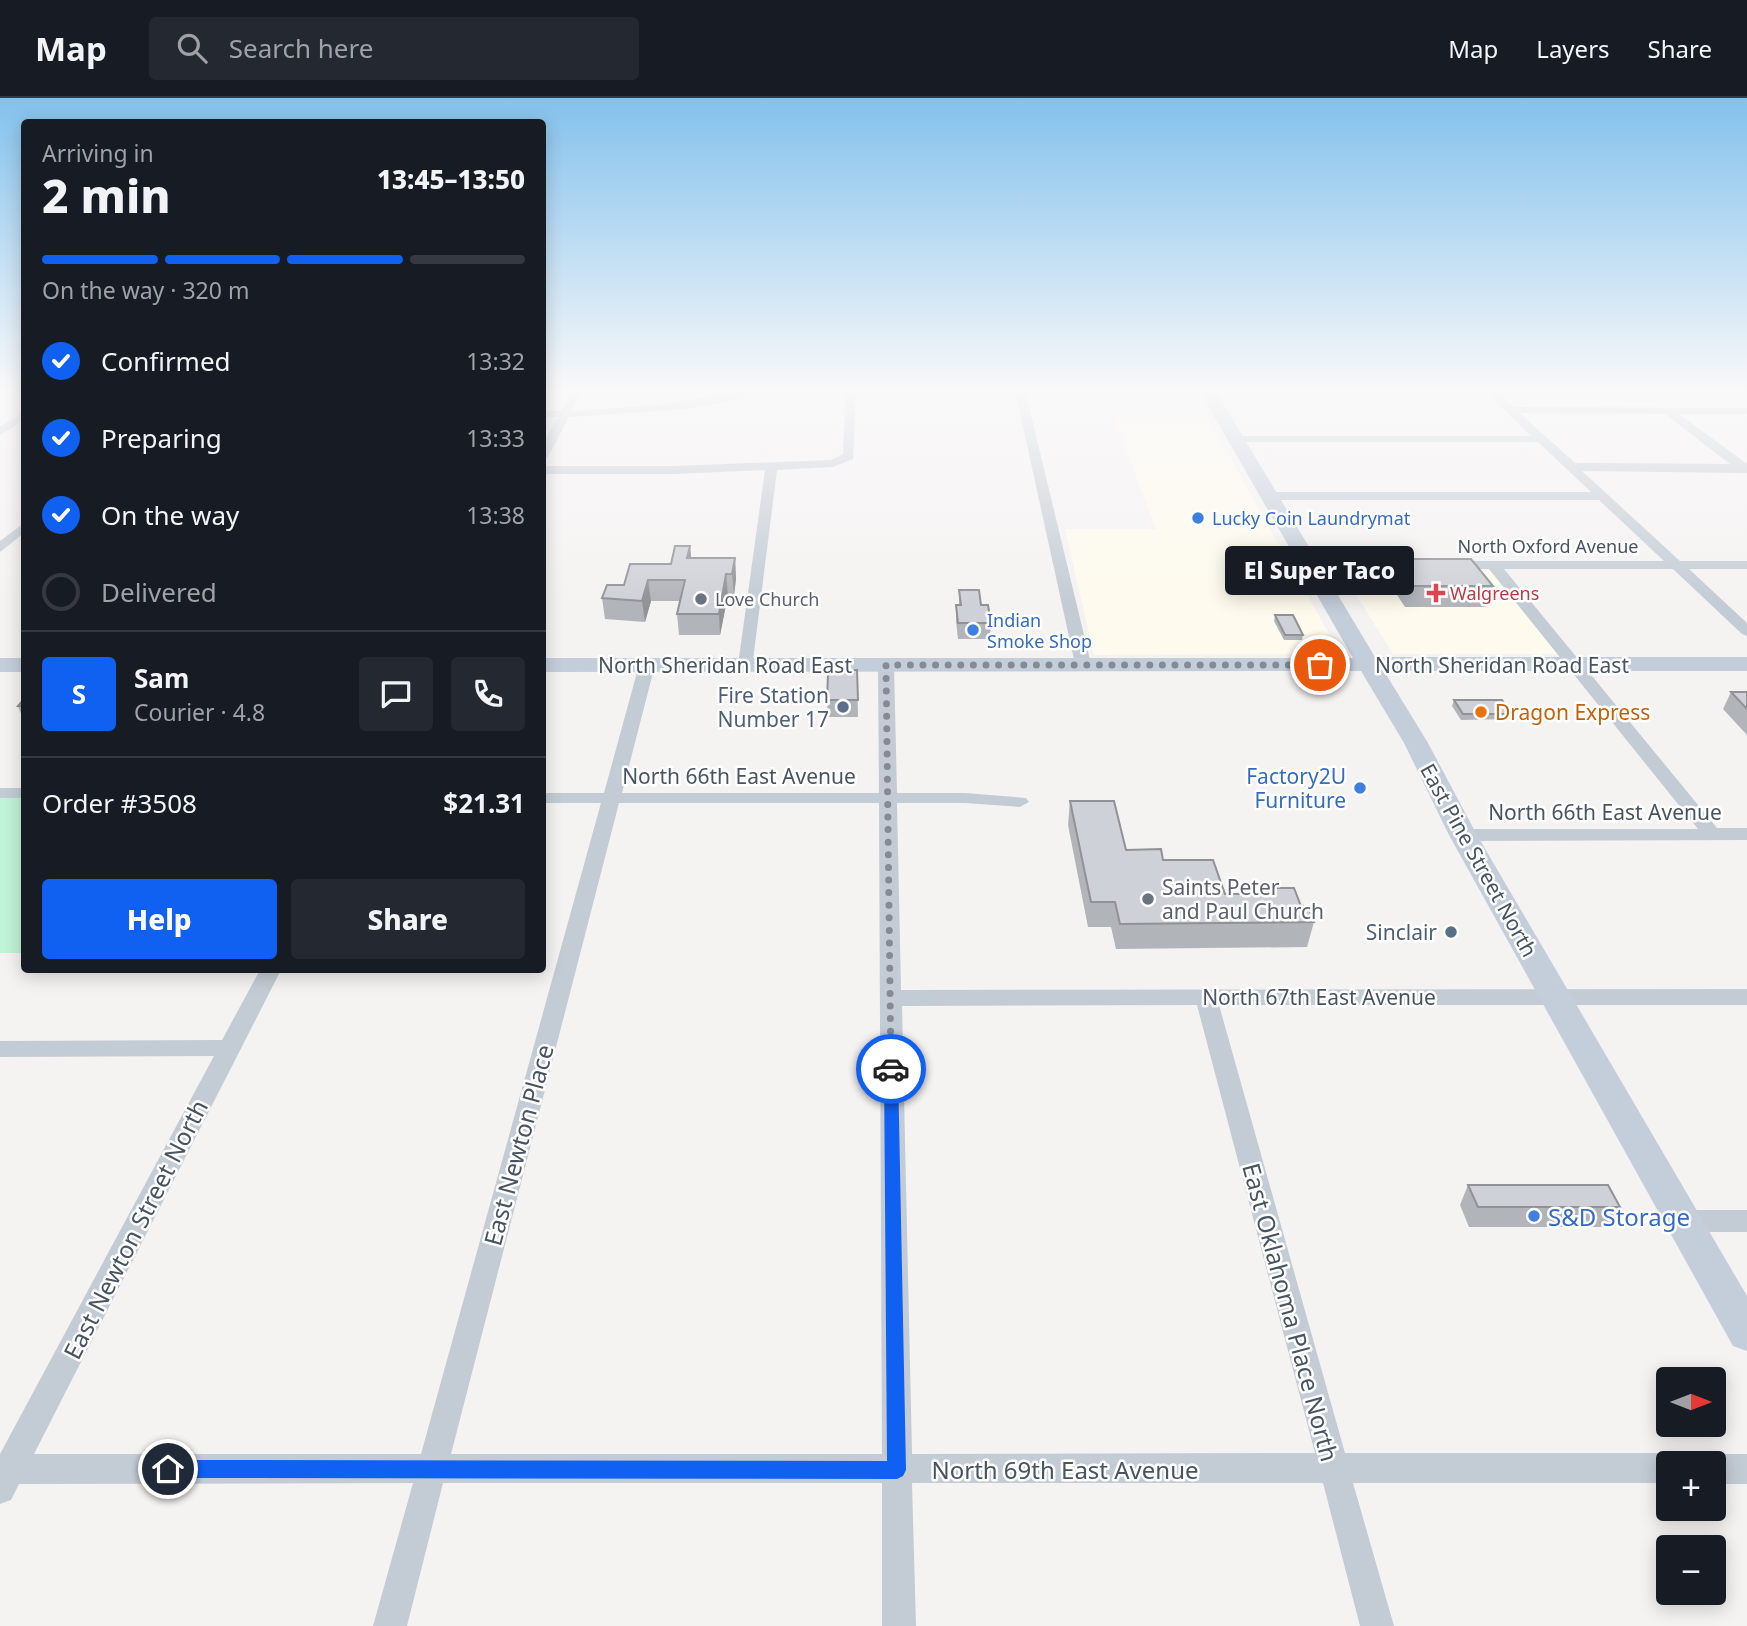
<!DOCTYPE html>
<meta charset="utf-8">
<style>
body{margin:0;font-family:"Noto Sans",sans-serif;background:#242831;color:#f1f3f6;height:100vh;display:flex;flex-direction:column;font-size:26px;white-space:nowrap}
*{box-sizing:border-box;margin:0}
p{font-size:23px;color:#9ea1a6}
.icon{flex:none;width:38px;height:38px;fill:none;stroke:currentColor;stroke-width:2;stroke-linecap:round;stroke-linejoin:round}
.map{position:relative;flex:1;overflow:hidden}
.drawer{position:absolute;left:21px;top:21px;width:525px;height:854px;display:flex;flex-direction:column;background:#171b24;border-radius:7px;box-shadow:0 4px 18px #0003}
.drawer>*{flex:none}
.needle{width:46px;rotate:90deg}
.tools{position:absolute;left:1656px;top:1269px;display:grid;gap:14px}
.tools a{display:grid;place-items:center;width:70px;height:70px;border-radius:7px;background:#171b24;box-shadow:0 4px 18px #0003;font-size:35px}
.pin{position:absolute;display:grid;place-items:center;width:60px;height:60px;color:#fff;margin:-30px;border:4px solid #fff;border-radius:50%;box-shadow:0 2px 7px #0007}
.courier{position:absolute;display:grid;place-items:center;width:70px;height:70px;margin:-35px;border:5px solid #1060f1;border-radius:50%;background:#fff;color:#222;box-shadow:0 2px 9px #0007}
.bubble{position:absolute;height:49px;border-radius:7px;background:#171b24;box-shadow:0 4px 18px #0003;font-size:23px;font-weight:800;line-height:49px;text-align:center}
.headline em{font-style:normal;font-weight:800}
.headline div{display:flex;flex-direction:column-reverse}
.headline{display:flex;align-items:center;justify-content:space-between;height:119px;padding:0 21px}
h1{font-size:46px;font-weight:800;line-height:52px}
.bar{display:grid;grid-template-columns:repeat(4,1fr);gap:10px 7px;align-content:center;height:84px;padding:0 21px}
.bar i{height:9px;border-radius:5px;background:#363941}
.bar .selected{background:#1060f1}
.bar p{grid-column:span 4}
.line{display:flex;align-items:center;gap:18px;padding:0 21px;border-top:2px solid #363941}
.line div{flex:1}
.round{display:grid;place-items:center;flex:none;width:74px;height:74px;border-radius:7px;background:#242831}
ol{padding:0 21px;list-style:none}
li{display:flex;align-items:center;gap:21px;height:77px}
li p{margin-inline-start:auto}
li .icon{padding:7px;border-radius:50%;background:#1060f1;color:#fff;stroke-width:4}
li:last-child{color:#9ea1a6}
li i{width:38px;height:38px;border:4px solid #363941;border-radius:50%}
.button{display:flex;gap:14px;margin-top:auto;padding:14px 21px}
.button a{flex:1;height:80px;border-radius:7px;background:#1060f1;color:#fff;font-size:28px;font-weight:800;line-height:80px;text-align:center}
.button a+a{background:#242831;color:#f1f3f6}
header{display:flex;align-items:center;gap:42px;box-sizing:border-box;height:98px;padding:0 35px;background:#171b24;border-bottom:2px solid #363941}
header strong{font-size:33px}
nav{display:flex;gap:38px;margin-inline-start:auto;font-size:24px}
.search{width:490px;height:63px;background:#242831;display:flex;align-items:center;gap:18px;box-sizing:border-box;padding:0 24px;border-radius:7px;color:#9ea1a6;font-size:26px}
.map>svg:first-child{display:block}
.commercial{fill:#fefaed}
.green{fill:#c0f3d8}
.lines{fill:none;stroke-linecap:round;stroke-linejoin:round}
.street{fill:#c3cbd4;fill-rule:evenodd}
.secondary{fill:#c4cedb;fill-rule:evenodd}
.wall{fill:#b1b4b9}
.shaded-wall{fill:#909296}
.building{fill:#ced1d7;stroke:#909296;stroke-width:2}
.route{fill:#1060f1}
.done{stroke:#858b94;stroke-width:7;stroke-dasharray:0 12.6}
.shop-dot{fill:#3f7fe0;stroke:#fff;stroke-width:2.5}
.health-dot{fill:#e0444e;stroke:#fff;stroke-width:2.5}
.worship-dot{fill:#6b7280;stroke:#fff;stroke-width:2.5}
.service-dot{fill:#5c6f8a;stroke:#fff;stroke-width:2.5}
.food-dot{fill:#e8710a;stroke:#fff;stroke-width:2.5}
.labels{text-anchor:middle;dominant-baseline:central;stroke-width:5;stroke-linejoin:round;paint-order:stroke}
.far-shop-label{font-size:18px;fill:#366cbe;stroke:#fff;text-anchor:start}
.far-street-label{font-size:18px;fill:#495461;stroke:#fff}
.far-health-label{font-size:18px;fill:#be3a42;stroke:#fff;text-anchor:start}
.far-worship-label{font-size:18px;fill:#5b616d;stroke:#fff;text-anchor:start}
.street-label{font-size:21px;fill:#495461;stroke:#fff}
.service-label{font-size:21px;fill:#4e5e75;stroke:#fff;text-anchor:end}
.food-label{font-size:21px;fill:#c56008;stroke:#fff;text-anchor:start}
.shop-label{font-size:21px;fill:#366cbe;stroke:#fff;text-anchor:end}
.worship-label{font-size:21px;fill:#5b616d;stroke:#fff;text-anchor:start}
.near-street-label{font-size:24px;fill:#495461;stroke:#fff}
.near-shop-label{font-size:24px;fill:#366cbe;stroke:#fff;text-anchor:start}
</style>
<header>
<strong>Map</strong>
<div class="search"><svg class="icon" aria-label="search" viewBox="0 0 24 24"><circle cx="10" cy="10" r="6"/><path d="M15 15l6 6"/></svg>Search here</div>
<nav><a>Map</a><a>Layers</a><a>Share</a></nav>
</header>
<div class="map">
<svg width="1747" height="1528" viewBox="0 0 1747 1528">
<rect width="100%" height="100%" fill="#f5f2f2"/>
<g class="commercial">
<path d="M1114,320H1208L1338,552L1330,556L1094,557L1065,431H1156Z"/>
<path d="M1340,471H1478L1490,473L1558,556H1393Z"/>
</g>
<path class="green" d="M24,699V855H0V700Z"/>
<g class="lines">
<g class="street">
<path d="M573,292H583L572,313L657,307L755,292H775L741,301L685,311L569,319L548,359L542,362V347L558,319H542V313H561Z"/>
<path d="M846,292H856L853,361L833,369L777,372L752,570H740L738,567L765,372L674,376H542V368H674L831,362L843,356Z"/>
<path d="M1015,292H1025L1091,566L1089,569H1077L1075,566Z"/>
<path d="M1484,292H1495L1513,309L1747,310V316H1679L1747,366V375L1582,373L1680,463H1747V471H1689L1747,525V538L1742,536L1673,471H1504L1717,730H1747V742L1463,743L1454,737L1463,731H1698L1489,471H1453L1446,467L1453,463H1664L1599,402H1268L1262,398L1268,394H1591L1538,344H1235L1229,341L1235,338H1531ZM1520,315L1665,316L1730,366L1575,365Z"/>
<path d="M24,314V322L0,337V329Z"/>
<path d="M24,425V435L0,454V443Z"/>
<path d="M1308,463H1415L1422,467L1415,471L1303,470V464Z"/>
<path d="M647,562L655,567L622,695H879L878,567L886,562L894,567L897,695H965L1026,700L1029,704L1020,709L965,705H897L901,892L1747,891V907H1219L1345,1355H1668L1679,1360L1681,1365H1668V1385H1353L1394,1528H1360L1323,1385H912L916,1528H882V1385H443L407,1528H373L413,1385L19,1386L11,1402L0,1406V1356L214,958L0,959V943L222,942L260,872H281L34,1356H421L601,705H542V695H604L639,567ZM619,705H879L882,1356H451ZM1197,907L1315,1355L912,1356L902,908Z"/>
<rect x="0" y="690" width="24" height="10"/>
<path d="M1683,1112H1747V1134H1683L1674,1131L1670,1123L1674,1115Z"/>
<path d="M1713,1356H1747V1386H1713V1365H1700L1702,1361Z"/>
</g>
<g class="secondary">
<path d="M1199,292H1215L1375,559H1747V573H1384L1428,645L1477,737L1747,1198V1253L1733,1248L1449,737L1404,645L1361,573L542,574V560H1353Z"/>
<rect x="0" y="560" width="24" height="14"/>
</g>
</g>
<g class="wall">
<path d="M690,448L691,460H735L736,481L734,497H728L720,537H679L677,516L680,503H651L645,524L605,521L602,500L671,466Z"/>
<path d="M1392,461L1493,488L1486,509H1405L1387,482Z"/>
<path d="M959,492L981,507L991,525L990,541H958L956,523V507H959Z"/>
<path d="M1275,517L1303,537L1302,542H1284L1274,523Z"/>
<path d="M857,572L858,619H828L827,602L840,576Z"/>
<path d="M1731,594H1747V637L1723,611Z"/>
<path d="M24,601V623L18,608Z"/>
<path d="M1454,602L1512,616L1510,621L1461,622L1452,608Z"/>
<path d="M1070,703L1126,752L1163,762L1225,796H1262L1264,790L1301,808L1314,824L1307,849L1116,851L1111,829H1088L1068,727Z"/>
<path d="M1468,1087L1620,1109L1610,1129H1469L1460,1107Z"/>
</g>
<g class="shaded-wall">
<path d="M690,448L692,468L687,460Z"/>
<path d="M735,460L736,481L734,497L732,476Z"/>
<path d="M726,476L728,497L720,537L719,516Z"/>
<path d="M648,482L651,503L645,524L642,503Z"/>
<path d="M543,567L546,589L542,600V568Z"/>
</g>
<g class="building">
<path d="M675,448H690L687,460H735L732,476H726L719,516H677L685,482H648L642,503L602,500L607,487H624L630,466H671Z"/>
<path d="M1392,461H1471L1493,488H1411Z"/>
<path d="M959,492H979L981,507H988L991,525H958L956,507H961Z"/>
<path d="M1275,517H1293L1303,537H1285Z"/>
<path d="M840,572H857L858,602H827L828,576H840Z"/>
<path d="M1731,594H1747V611Z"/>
<path d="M24,601V608H18Z"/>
<path d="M1454,602H1502L1512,616H1463Z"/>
<path d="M1070,703H1114L1126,752L1161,751L1163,762H1213L1225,796H1266L1264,790H1294L1301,808H1308L1314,824L1120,826L1115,804H1091Z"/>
<path d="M1468,1087H1608L1620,1109H1478Z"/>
</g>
<linearGradient id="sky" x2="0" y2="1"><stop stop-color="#83c1ec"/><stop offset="0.58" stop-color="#faf9f9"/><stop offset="1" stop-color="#faf9f9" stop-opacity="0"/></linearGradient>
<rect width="1747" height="506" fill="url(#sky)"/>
<path class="route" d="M891,966L898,971L906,1372L903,1378L897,1381L168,1380L162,1377L159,1371L162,1365L168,1362L887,1363L884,971Z"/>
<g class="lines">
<path class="done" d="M891,971L886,567H1320"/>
</g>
<g class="shop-dot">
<circle cx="1198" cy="420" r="7"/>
<circle cx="973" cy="532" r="7"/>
<circle cx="1360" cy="690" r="7"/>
<circle cx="1534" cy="1118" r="7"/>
</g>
<path class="health-dot" d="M1432.5 484.5h7v7h7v7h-7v7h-7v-7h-7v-7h7z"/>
<g class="worship-dot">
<circle cx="701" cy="501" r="7"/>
<circle cx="1148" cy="801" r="7"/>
</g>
<g class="service-dot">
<circle cx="843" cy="609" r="7"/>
<circle cx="1451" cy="834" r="7"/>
</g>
<circle class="food-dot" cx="1481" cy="614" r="7"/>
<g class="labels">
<g class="far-shop-label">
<text x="1212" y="420">Lucky Coin Laundrymat</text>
<text x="987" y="522">Indian<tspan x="987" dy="21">Smoke Shop</tspan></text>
</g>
<g class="far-street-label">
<text x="1548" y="448">North Oxford Avenue</text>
</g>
<g class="far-health-label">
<text x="1450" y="495">Walgreens</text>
</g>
<g class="far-worship-label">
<text x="715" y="501">Love Church</text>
</g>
<g class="street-label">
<text x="725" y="567">North Sheridan Road East</text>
<text x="1502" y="567">North Sheridan Road East</text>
<text x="739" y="678">North 66th East Avenue</text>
<text x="1605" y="714">North 66th East Avenue</text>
<text transform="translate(1479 762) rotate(61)">East Pine Street North</text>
<text x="1319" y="899">North 67th East Avenue</text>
</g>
<g class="service-label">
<text x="829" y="597">Fire Station<tspan x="829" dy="24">Number 17</tspan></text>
<text x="1437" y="834">Sinclair</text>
</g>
<g class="food-label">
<text x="1495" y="614">Dragon Express</text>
</g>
<g class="shop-label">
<text x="1346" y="678">Factory2U<tspan x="1346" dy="24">Furniture</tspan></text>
</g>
<g class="worship-label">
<text x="1162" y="789">Saints Peter<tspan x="1162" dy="24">and Paul Church</tspan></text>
</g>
<g class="near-street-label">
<text transform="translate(518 1047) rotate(-75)">East Newton Place</text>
<text transform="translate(135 1131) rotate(-63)">East Newton Street North</text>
<text transform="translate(1291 1214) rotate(75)">East Oklahoma Place North</text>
<text x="1065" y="1371">North 69th East Avenue</text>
</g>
<g class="near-shop-label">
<text x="1548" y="1118">S&amp;D Storage</text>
</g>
</g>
</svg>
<div class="tools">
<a><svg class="needle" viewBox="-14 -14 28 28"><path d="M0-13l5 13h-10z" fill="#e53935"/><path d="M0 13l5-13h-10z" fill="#9ea1a6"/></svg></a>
<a>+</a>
<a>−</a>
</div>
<div class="pin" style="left:1320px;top:567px;background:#ea580c"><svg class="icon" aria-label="bag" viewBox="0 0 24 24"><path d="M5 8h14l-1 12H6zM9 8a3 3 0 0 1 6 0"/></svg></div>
<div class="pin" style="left:168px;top:1371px;background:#1f2937"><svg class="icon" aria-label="home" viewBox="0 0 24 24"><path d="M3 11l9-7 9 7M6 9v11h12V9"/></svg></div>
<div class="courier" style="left:891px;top:971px"><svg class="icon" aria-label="car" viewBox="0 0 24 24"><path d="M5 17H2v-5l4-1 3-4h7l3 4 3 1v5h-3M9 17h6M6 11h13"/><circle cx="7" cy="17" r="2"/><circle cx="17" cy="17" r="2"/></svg></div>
<div class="bubble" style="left:1225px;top:448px;width:189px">El Super Taco</div>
<section class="drawer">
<div class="headline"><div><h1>2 min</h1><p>Arriving in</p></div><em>13:45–13:50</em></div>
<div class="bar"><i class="selected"></i><i class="selected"></i><i class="selected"></i><i></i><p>On the way · 320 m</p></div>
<ol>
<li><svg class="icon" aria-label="check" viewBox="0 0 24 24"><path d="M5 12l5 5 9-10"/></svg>Confirmed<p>13:32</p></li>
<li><svg class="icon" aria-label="check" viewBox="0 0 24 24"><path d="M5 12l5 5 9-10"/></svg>Preparing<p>13:33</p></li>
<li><svg class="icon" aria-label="check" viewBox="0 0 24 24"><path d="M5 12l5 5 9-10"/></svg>On the way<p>13:38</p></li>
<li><i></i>Delivered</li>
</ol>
<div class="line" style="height:126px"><b class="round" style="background:#1060f1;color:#fff">S</b><div><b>Sam</b><p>Courier · 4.8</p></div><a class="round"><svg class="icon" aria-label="chat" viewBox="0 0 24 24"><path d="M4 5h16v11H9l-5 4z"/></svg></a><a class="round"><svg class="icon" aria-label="phone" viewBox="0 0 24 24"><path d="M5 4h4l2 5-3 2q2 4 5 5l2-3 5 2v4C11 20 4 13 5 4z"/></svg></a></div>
<div class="line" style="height:91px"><div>Order #3508</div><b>$21.31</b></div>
<div class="button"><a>Help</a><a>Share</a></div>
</section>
</div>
